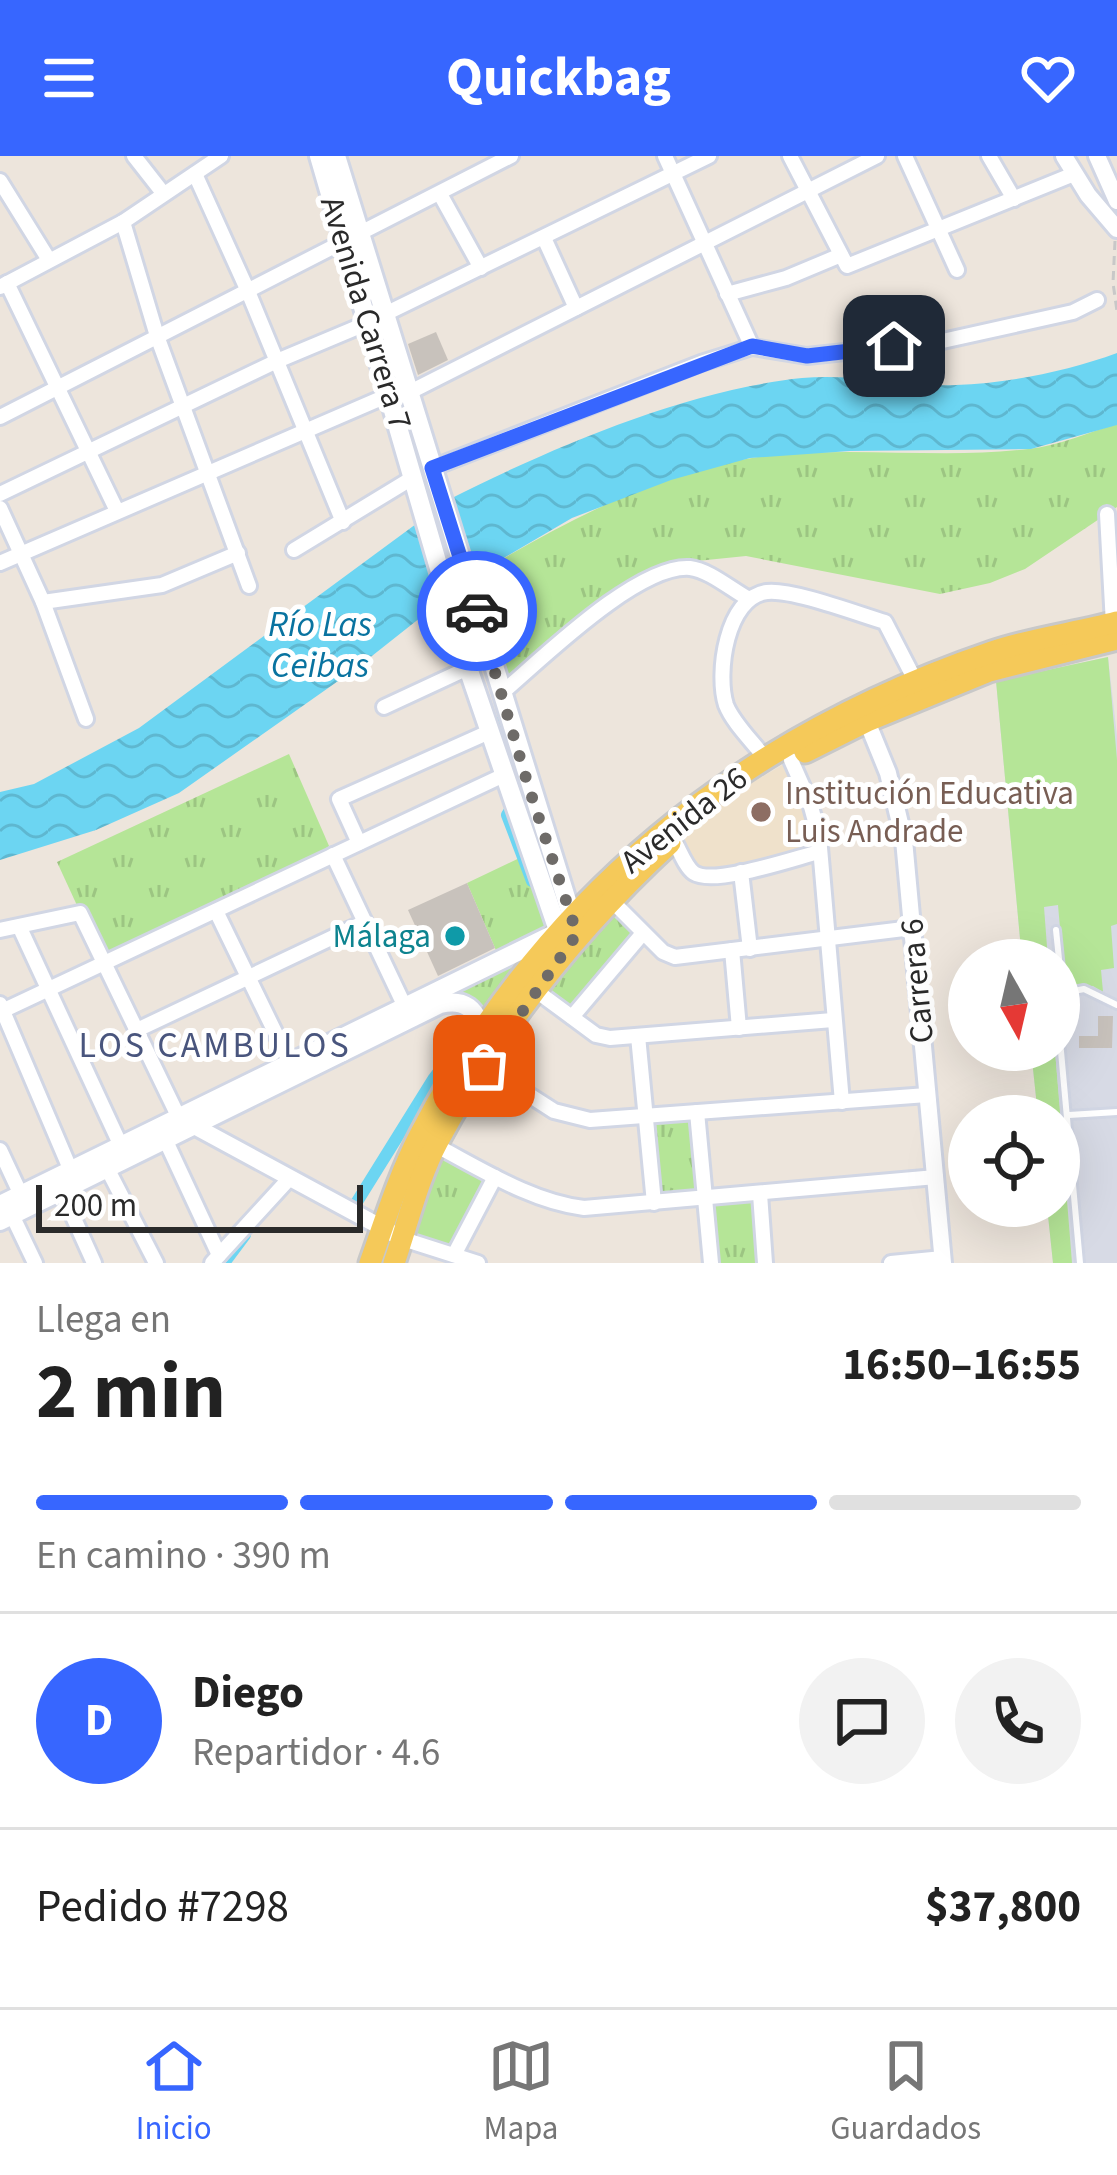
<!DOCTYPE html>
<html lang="es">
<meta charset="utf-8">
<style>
body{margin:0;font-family:"Source Sans 3",sans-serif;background:#f2f2f2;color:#222;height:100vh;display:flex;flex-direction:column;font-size:45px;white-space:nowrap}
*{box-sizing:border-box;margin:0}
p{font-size:39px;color:#767676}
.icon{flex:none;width:66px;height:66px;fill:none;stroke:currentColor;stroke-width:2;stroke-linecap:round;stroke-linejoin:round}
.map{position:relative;height:1107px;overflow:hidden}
.details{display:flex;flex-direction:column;background:#fff;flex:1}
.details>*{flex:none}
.needle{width:78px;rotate:172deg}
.controls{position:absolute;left:948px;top:783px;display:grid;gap:24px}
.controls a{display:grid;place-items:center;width:132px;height:132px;border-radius:50%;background:#fff;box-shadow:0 12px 48px #0002;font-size:60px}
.scale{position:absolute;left:36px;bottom:30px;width:327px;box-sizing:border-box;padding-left:12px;border:6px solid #2a2a2a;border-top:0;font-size:33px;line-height:42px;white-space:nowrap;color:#2a2a2a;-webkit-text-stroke:9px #fff;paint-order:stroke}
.pin{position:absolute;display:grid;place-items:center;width:102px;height:102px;color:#fff;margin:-51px;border-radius:24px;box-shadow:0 6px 18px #0006}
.courier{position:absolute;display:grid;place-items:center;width:120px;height:120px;margin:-60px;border:9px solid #3766ff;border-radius:50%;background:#fff;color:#222;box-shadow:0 3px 15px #0007}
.overview em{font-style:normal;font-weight:700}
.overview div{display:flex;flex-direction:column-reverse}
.overview{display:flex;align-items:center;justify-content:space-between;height:204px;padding:0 36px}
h1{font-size:78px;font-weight:700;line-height:90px}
.bar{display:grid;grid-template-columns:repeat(4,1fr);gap:18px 12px;align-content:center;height:144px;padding:0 36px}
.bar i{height:15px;border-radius:9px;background:#e0e0e0}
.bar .on{background:#3766ff}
.bar p{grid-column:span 4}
.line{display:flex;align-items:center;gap:30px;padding:0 36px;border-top:3px solid #e0e0e0}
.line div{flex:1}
.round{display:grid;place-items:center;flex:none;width:126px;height:126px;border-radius:63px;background:#f2f2f2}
header{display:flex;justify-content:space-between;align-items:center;height:156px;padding:0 36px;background:#3766ff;color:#fff;font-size:54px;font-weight:700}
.tab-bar{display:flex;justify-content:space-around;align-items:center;height:168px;border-top:3px solid #e0e0e0;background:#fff;font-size:33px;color:#767676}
.tab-bar a{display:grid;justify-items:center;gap:6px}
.tab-bar .on{color:#3766ff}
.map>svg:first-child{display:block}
.education{fill:#efe1cb}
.airport{fill:#d7dae5}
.grass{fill:#b5e597}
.park{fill:url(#park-tufts)}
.water{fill:url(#water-waves)}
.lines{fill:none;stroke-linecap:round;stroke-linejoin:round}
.canal{stroke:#6cd5f2;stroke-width:12}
.building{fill:#c8c2bc}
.service-casing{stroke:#d1d6e4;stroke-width:12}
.minor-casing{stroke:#d1d6e4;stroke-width:20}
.tertiary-casing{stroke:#d1d6e4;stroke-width:22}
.secondary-casing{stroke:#d1d6e4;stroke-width:24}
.primary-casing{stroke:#c8c8c8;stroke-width:27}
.path{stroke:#c8c8c8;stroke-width:3;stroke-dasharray:9 6;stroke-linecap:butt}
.service{stroke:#fff;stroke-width:6}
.minor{stroke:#fff;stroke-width:14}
.tertiary{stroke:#fff;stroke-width:16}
.secondary{stroke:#fff;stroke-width:18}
.primary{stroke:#f5c959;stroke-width:21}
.done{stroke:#6e6b68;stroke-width:12;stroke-dasharray:0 21.6}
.route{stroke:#3766ff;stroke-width:15}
.education-dot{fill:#8d6e63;stroke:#fff;stroke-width:4.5}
.culture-dot{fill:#0f9aa8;stroke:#fff;stroke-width:4.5}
.labels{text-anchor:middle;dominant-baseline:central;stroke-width:10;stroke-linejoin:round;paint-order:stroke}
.street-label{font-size:33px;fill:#2a2a2a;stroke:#fff}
.education-label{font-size:33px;fill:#785e54;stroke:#fff;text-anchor:start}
.culture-label{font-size:33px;fill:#0d838f;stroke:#fff;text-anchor:end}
.water-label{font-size:36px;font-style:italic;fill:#0973a0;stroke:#fff}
.neighbourhood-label{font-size:36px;letter-spacing:3px;fill:#49557d;stroke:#fff}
</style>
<header><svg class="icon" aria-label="menu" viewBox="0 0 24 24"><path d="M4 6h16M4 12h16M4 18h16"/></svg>Quickbag<svg class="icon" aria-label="heart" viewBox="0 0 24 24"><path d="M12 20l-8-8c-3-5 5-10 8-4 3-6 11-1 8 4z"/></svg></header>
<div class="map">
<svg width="1117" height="1107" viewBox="0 0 1117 1107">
<defs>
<pattern id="park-tufts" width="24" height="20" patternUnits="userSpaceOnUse" patternTransform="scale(3)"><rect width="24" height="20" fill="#b5e597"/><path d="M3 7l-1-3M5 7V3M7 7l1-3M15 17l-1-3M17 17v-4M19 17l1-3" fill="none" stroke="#9cc582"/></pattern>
<pattern id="water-waves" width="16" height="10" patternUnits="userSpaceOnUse" patternTransform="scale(3)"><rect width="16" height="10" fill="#6cd5f2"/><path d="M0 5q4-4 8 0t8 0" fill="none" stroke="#5eb7d0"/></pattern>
</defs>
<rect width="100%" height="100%" fill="#ede5dc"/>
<path class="education" d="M791,604L819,696L702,719L673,683L733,638Z"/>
<path class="airport" d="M1108,501L1117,580V1107H1053L1047,1050H1059V960H1038L1031,894H1059V804H1022L996,525Z"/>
<g class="grass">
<path d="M1108,501L1117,604V768L1111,770L1114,812L1101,814L1103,836L1093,830L1065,829L1058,749L1044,751L1048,804H1022L996,525Z"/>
<path d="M1031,894H1055L1072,1107H1053L1047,1050H1059V960H1038Z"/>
</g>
<g class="park">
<path d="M1117,268V351L1025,413L990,427L940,438L746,400L687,406L656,414L508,522L473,420C559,370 652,317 752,302C843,288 937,304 1028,293C1058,290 1089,276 1117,268Z"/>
<path d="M289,598L333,699L104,808L57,706Z"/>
<path d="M530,697L557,776L483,876L458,843L445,833L501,806L467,727Z"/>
<path d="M610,743L643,777L572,861L535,834Z"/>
<path d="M697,956L705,1042L760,1038L765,1107H711L705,1043L654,1047L647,960Z"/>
<path d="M435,989L495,1021L454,1099L403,1083Z"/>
</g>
<path class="water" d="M1117,197V269L1031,293L850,295L750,302L671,324L572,362L473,420L358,511L179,637L96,674L0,704V636L34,628L139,572L450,343C553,291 686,234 802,222C853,217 905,231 956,229C1009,227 1068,215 1117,197Z"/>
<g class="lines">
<g class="canal">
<path d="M483,464L490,395"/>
<path d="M502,565L522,635L507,659L532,725"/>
<path d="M350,1057L434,922L481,860"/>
<path d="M224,1107L245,1079"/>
</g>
</g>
<g class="building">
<path d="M436,176L448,204L418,219L408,188Z"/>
<path d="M467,727L495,792L438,820L408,754Z"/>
<path d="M1098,860H1113L1112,892H1079V880H1098Z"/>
</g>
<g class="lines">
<defs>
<g id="service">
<path d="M1056,774L1063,842"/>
<path d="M1059,851L1069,836L1084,833L1117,849"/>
<path d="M1059,873L1080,1107"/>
<path d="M1069,959L1117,956"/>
</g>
<g id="minor">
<path d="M134,0L163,37"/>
<path d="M665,0L752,191"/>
<path d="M790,0L847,110L1074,18"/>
<path d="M905,0L957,114"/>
<path d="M989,0L1014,43"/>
<path d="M195,18L247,133L343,366"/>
<path d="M0,25L49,104"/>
<path d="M440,38L481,112"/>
<path d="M123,66L157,180L249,430"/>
<path d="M544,82L576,152"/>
<path d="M7,127L117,355"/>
<path d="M0,131L123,66L221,0"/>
<path d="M727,138L786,122L841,99"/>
<path d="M385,158L709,0"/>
<path d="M408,237L877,0"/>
<path d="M0,261L511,0"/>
<path d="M432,312L701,207L752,191L807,200L938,186L1073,156L1097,144"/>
<path d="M0,338L277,205L370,166"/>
<path d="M0,352L43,446L86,563"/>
<path d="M1107,358L1113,468"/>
<path d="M294,394L414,321"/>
<path d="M0,407L391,238"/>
<path d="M43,446L162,429L238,397"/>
<path d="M503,536C543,502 638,408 690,412C709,414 732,434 749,443"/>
<path d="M384,551L468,512"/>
<path d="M765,602C753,586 733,567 726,549C716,518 726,441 767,436C792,433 858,458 885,466L916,526"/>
<path d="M791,604L810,647L819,680L842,946"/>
<path d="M673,683C679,692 685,711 694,717C714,730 795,702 819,696"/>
<path d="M359,687L339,643L489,576"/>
<path d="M333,699L405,851"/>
<path d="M741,716L750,793"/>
<path d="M610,743L663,796L675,801L912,772"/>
<path d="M216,755L290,907"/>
<path d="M20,772L121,990"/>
<path d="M0,774L80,757L179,962"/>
<path d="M732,794L739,872"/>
<path d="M535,834L596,879L610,882L833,864"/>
<path d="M0,848L71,1015"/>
<path d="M0,856L504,619"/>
<path d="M572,861L643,777"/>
<path d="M137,874L365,766"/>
<path d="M638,880L654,1047"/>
<path d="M484,910L554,955L590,964L927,939"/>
<path d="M697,956L711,1107"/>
<path d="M165,983L219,1099"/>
<path d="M435,989C481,1013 532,1046 584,1052L936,1021"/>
<path d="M0,994L21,1039"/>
<path d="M107,1012L156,1107"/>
<path d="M62,1036L94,1107"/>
<path d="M760,1038L765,1107"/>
<path d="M12,1059L35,1107"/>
<path d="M403,1083L478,1107"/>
<path d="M454,1099L495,1021"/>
<path d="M212,1107L288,1024"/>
<path d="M891,1107L943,1102"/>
</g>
<g id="tertiary">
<path d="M1064,0L1088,39L1117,73"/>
<path d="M1097,0L1117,45"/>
<path d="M864,558L888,617L904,684L943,1107"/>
<path d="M187,966L403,1083"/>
</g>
<g id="secondary">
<path d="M319,0L468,512L562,786"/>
<path d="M336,0L576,774"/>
<path d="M0,1049L556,777"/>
<path d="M0,1065L440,848C465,842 476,853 483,876"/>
</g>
<g id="primary">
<path d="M805,596L867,565L989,515L1117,483"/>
<path d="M370,1107C385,1065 399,1019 420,979C543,741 740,582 992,496C1033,482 1076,477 1117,466"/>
<path d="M394,1107C408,1067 418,1022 438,985C498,873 577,773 670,687"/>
</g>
</defs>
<use href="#service" class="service-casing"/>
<use href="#minor" class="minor-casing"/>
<use href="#tertiary" class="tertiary-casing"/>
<use href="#secondary" class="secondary-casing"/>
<use href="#primary" class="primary-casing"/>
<path class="path" d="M1115,85L1113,127L1117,155"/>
<use href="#service" class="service"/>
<use href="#minor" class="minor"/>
<use href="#tertiary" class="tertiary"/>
<use href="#secondary" class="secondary"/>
<use href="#primary" class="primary"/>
</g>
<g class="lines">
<path class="done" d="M477,455L528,629L577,778L484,910"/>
<path class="route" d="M477,455L432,312L752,190L807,200L894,190"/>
</g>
<circle class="education-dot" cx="761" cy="656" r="12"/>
<circle class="culture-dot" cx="455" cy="780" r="12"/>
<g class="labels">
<g class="street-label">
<text transform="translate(366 157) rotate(73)">Avenida Carrera 7</text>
<text transform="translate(684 664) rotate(-38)">Avenida 26</text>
<text transform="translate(917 825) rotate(-95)">Carrera 6</text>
</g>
<g class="education-label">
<text x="785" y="637">Institución Educativa<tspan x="785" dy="38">Luis Andrade</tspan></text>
</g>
<g class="culture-label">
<text x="431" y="780">Málaga</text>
</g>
<g class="water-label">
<text x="320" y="468">Río Las<tspan x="320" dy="41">Ceibas</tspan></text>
</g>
<g class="neighbourhood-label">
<text x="215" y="889">LOS CAMBULOS</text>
</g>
</g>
</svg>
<div class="controls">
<a><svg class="needle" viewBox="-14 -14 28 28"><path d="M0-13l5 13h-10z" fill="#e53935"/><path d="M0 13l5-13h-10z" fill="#767676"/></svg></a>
<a><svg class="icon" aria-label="locate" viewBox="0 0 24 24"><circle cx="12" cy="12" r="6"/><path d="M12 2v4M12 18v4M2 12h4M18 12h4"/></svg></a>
</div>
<div class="scale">200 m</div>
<div class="pin" style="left:484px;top:910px;background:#ea580c"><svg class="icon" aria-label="bag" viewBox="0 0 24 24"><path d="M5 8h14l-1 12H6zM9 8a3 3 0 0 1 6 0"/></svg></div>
<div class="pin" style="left:894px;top:190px;background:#1f2937"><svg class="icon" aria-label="home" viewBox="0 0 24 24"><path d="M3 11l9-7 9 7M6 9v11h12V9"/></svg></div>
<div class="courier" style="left:477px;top:455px"><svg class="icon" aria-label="car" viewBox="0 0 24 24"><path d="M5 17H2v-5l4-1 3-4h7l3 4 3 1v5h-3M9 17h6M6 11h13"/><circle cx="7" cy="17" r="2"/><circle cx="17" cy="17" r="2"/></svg></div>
</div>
<section class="details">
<div class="overview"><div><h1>2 min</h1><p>Llega en</p></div><em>16:50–16:55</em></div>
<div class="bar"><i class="on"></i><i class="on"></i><i class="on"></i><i></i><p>En camino · 390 m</p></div>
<div class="line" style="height:216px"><b class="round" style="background:#3766ff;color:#fff">D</b><div><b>Diego</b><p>Repartidor · 4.6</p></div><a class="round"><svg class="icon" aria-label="chat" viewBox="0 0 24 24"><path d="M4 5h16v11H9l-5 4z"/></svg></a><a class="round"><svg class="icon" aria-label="phone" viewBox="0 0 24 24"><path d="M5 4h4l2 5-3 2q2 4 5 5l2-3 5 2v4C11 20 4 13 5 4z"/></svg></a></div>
<div class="line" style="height:156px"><div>Pedido #7298</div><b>$37,800</b></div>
</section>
<nav class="tab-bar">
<a class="on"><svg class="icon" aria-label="home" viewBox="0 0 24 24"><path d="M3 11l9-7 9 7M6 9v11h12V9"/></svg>Inicio</a>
<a><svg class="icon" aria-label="map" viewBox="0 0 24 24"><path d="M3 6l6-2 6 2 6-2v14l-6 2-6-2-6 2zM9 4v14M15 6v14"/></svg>Mapa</a>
<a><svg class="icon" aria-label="saved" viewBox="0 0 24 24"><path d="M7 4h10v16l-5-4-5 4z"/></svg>Guardados</a>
</nav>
